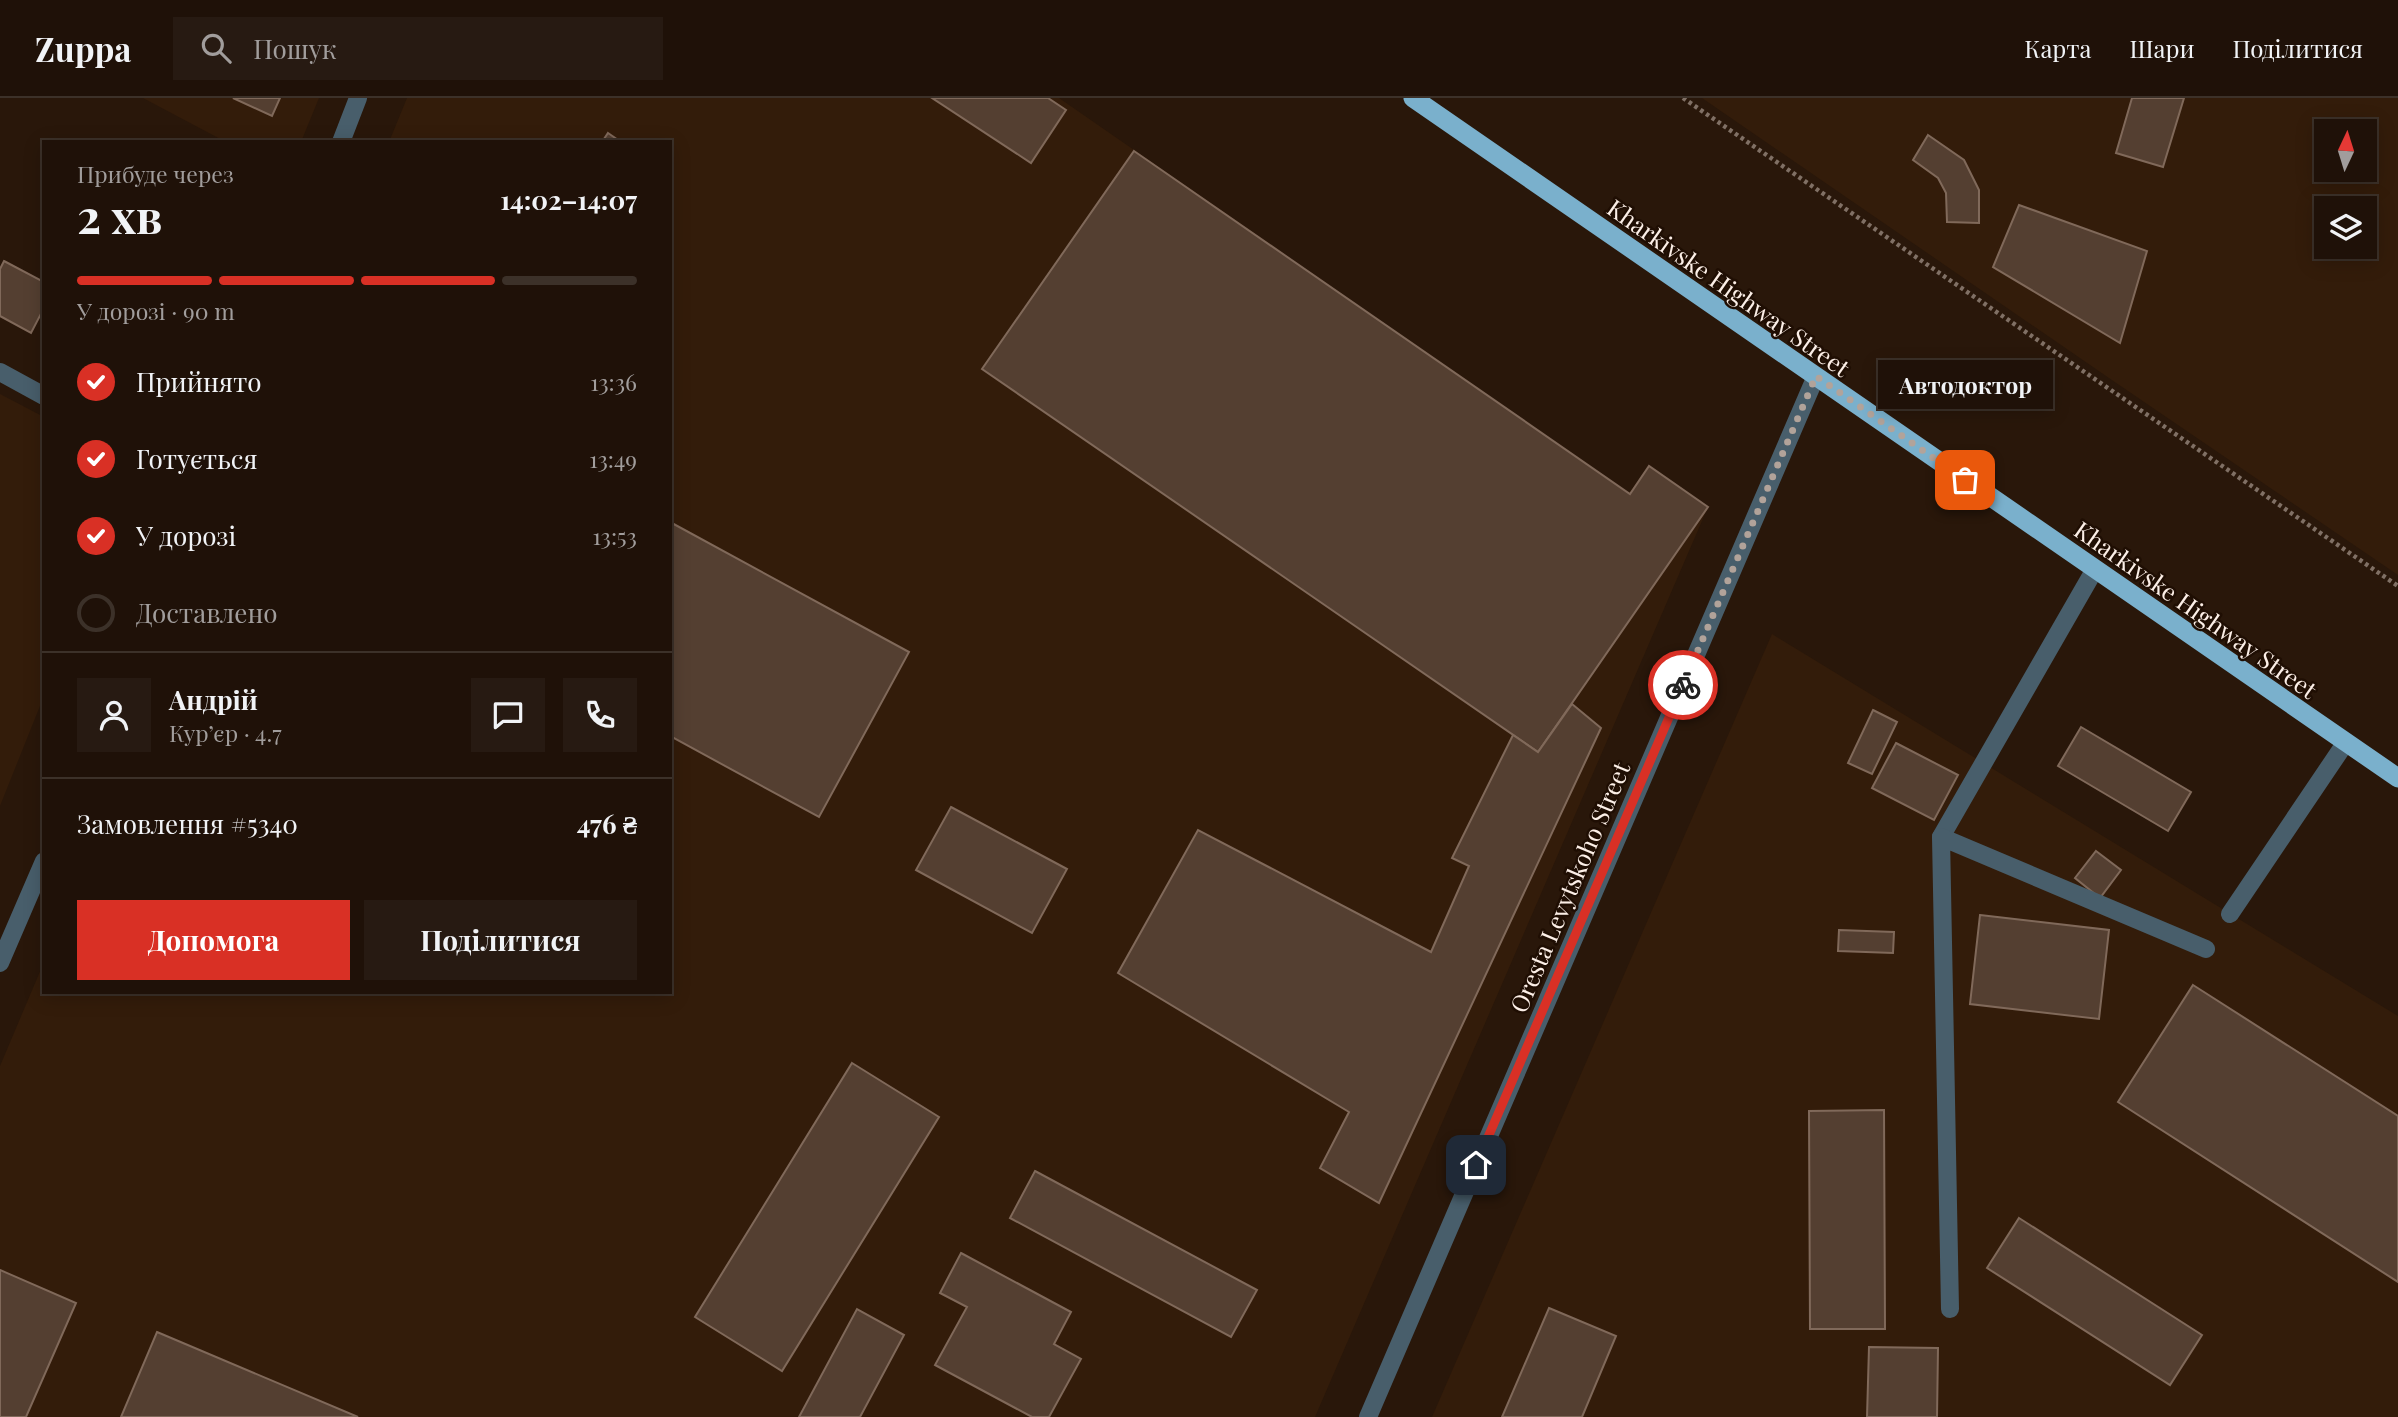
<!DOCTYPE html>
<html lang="uk">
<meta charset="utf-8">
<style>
body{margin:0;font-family:"Playfair Display",serif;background:#271a12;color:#f1f3f6;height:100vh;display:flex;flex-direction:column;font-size:26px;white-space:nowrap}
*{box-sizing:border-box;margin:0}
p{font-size:23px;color:#a19d9c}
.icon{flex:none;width:38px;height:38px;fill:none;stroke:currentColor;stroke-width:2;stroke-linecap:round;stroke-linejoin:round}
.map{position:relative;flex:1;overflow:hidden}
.side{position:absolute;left:42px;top:42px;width:630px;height:854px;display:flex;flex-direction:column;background:#1f1108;border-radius:0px;box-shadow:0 4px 18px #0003,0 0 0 2px #3c3129}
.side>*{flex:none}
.needle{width:46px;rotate:4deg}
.fabs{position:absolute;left:2314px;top:21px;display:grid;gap:14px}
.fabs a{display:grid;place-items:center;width:63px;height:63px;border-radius:0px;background:#1f1108;box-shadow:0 4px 18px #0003,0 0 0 2px #3c3129;font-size:35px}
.pin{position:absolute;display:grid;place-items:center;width:60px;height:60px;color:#fff;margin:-30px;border-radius:14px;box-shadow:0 4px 10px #0006}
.courier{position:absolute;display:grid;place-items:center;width:70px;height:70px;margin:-35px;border:5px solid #d93025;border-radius:50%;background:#fff;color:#222;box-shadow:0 2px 9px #0007}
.bubble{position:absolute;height:49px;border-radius:0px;background:#1f1108;box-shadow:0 4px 18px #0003,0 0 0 2px #3c3129;font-size:23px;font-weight:700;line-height:49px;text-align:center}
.summary em{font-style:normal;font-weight:700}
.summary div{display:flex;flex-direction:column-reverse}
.summary{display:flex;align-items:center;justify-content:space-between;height:119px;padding:0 35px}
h1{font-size:46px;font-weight:700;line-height:52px}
.bar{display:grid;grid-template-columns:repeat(4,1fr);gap:10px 7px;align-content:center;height:84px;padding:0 35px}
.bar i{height:9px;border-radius:5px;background:#3c3129}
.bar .on{background:#d93025}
.bar p{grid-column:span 4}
.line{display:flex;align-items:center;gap:18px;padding:0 35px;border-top:2px solid #3c3129}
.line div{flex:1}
.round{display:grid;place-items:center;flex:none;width:74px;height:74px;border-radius:0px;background:#271a12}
ol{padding:0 35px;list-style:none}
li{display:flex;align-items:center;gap:21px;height:77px}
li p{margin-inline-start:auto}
li .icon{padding:7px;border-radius:50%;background:#d93025;color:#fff;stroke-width:4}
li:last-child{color:#a19d9c}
li i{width:38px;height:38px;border:4px solid #3c3129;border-radius:50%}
.button{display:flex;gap:14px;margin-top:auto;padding:14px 35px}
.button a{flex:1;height:80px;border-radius:0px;background:#d93025;color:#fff;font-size:28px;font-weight:700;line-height:80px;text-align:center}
.button a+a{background:#271a12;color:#f1f3f6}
header{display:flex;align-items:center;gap:42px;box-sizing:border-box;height:98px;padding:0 35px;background:#1f1108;border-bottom:2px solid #3c3129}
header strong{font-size:33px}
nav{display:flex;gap:38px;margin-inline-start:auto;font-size:24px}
.search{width:490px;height:63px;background:#271a12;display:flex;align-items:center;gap:18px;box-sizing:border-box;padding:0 24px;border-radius:0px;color:#a19d9c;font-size:26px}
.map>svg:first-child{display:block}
.built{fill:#331c0a;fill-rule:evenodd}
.building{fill:#543f31;stroke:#80695a;stroke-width:2}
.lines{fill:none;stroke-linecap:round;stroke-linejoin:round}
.path{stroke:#807065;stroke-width:4.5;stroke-dasharray:3.5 3.5;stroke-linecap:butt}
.service{stroke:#485e6b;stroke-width:18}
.minor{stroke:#485e6b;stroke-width:18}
.trunk{stroke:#7ab0cc;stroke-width:19}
.done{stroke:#b2a39a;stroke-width:7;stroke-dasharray:0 12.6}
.route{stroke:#d93025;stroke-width:9}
.labels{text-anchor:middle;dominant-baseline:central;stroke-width:5;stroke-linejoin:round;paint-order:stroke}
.street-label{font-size:24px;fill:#fcefe7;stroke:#1f0e03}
</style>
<header>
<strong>Zuppa</strong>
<div class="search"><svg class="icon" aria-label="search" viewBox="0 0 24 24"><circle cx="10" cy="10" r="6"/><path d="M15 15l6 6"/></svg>Пошук</div>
<nav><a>Карта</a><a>Шари</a><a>Поділитися</a></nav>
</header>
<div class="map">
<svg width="2398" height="1319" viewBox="0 0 2398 1319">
<rect width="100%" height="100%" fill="#29170a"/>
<g class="built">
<path d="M143,0H319L301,44H226Z"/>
<path d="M407,0H1059L1629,395L1649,368L1708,409L1315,1319H0V968L44,864V894H670V44H389Z"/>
<path d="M1702,0H2398V477L2109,280ZM2326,33H2364V72H2326ZM2326,110H2364V149H2326Z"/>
<path d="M0,296L44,319V598L0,708Z"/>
<path d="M1772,536L2398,918V1319H1432Z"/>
</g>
<g class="building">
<path d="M233,0H280L272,18Z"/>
<path d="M932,0H1048L1066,12L1031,65Z"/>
<path d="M2132,0H2184L2163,69L2116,55Z"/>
<path d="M608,35L621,44H602Z"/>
<path d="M1928,37L1964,62L1979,92V125L1947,124L1946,95L1938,80L1913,62Z"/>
<path d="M1134,53L1630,396L1649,368L1708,409L1538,654L982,271Z"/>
<path d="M2019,107L2147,153L2120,245L1993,169Z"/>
<path d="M4,163L44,184V210L31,235L0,218V171Z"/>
<path d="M670,424L909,554L819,719L670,638Z"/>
<path d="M1572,606L1601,630L1379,1105L1320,1070L1349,1014L1118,875L1198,732L1431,854L1469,768L1452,760L1513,637L1538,654Z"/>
<path d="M1873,612L1897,624L1872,676L1848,665Z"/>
<path d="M2081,629L2191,694L2168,733L2058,668Z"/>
<path d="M1896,645L1958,677L1934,722L1872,690Z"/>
<path d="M951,709L1067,771L1032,835L916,772Z"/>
<path d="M2096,753L2121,772L2100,800L2075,780Z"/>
<path d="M1980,817L2109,832L2099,921L1970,906Z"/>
<path d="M1839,832L1894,834L1893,855L1838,853Z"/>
<path d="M2193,887L2398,1018V1184L2118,1004Z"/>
<path d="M852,965L939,1019L782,1273L695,1219Z"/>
<path d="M1884,1012L1885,1231H1810L1809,1013Z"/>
<path d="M1035,1073L1257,1192L1231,1239L1010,1120Z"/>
<path d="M2019,1120L2202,1237L2170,1287L1987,1170Z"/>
<path d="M961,1155L1071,1214L1054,1246L1081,1261L1049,1319H1032L935,1267L967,1209L940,1195Z"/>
<path d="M0,1172L76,1205L26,1319H0Z"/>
<path d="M1549,1210L1616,1238L1582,1319H1502Z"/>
<path d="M857,1211L904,1237L860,1319H799Z"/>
<path d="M157,1234L358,1319H121Z"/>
<path d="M1869,1249L1938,1250L1937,1319H1867Z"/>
</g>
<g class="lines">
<path class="path" d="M1683,0L2398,488"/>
<g class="service">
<path d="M1941,739L2095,471"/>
<path d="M2230,816L2346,644"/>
<path d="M1950,1211L1941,739L2206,851"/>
</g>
<g class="minor">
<path d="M341,44L358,0"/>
<path d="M0,274L44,298"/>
<path d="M0,865L44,763"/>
<path d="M1368,1319L1816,278"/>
</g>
<path class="trunk" d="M1413,0L2398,680"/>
</g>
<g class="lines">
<path class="done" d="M1683,587L1816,278L1965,382"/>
<path class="route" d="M1476,1067L1683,587"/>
</g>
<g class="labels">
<g class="street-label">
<text transform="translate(1729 189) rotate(35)">Kharkivske Highway Street</text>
<text transform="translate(2196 511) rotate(35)">Kharkivske Highway Street</text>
<text transform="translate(1569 789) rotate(-67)">Oresta Levytskoho Street</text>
</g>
</g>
</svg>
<div class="fabs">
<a><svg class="needle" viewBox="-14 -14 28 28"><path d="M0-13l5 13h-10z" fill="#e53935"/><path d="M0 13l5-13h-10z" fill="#a19d9c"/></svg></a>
<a><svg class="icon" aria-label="layers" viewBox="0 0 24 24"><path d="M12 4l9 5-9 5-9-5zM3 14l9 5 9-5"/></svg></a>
</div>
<div class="pin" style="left:1965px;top:382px;background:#ea580c"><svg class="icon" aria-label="bag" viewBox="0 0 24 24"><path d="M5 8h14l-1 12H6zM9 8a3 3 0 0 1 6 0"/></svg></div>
<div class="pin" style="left:1476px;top:1067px;background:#1f2937"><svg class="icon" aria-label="home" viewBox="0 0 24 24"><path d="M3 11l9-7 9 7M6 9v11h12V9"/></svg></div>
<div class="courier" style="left:1683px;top:587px"><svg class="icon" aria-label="bike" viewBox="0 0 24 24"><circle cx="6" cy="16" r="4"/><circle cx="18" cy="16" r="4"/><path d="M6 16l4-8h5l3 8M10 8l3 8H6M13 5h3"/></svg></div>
<div class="bubble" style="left:1878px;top:262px;width:175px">Автодоктор</div>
<section class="side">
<div class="summary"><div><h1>2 хв</h1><p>Прибуде через</p></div><em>14:02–14:07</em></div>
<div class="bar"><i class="on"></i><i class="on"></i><i class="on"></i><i></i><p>У дорозі · 90 m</p></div>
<ol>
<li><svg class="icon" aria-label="check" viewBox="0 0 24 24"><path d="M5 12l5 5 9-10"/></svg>Прийнято<p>13:36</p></li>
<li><svg class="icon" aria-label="check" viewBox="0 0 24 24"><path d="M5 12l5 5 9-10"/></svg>Готується<p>13:49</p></li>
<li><svg class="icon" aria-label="check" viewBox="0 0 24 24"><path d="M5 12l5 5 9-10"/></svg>У дорозі<p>13:53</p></li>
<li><i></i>Доставлено</li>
</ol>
<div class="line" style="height:126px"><a class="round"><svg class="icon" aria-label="person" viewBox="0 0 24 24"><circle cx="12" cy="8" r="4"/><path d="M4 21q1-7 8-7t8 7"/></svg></a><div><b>Андрій</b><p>Кур’єр · 4.7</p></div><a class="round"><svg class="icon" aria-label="chat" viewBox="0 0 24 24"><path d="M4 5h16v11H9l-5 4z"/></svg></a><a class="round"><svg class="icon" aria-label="phone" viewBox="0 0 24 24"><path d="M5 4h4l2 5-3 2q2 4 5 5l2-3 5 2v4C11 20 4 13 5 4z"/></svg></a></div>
<div class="line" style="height:91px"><div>Замовлення #5340</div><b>476 ₴</b></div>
<div class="button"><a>Допомога</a><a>Поділитися</a></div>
</section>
</div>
